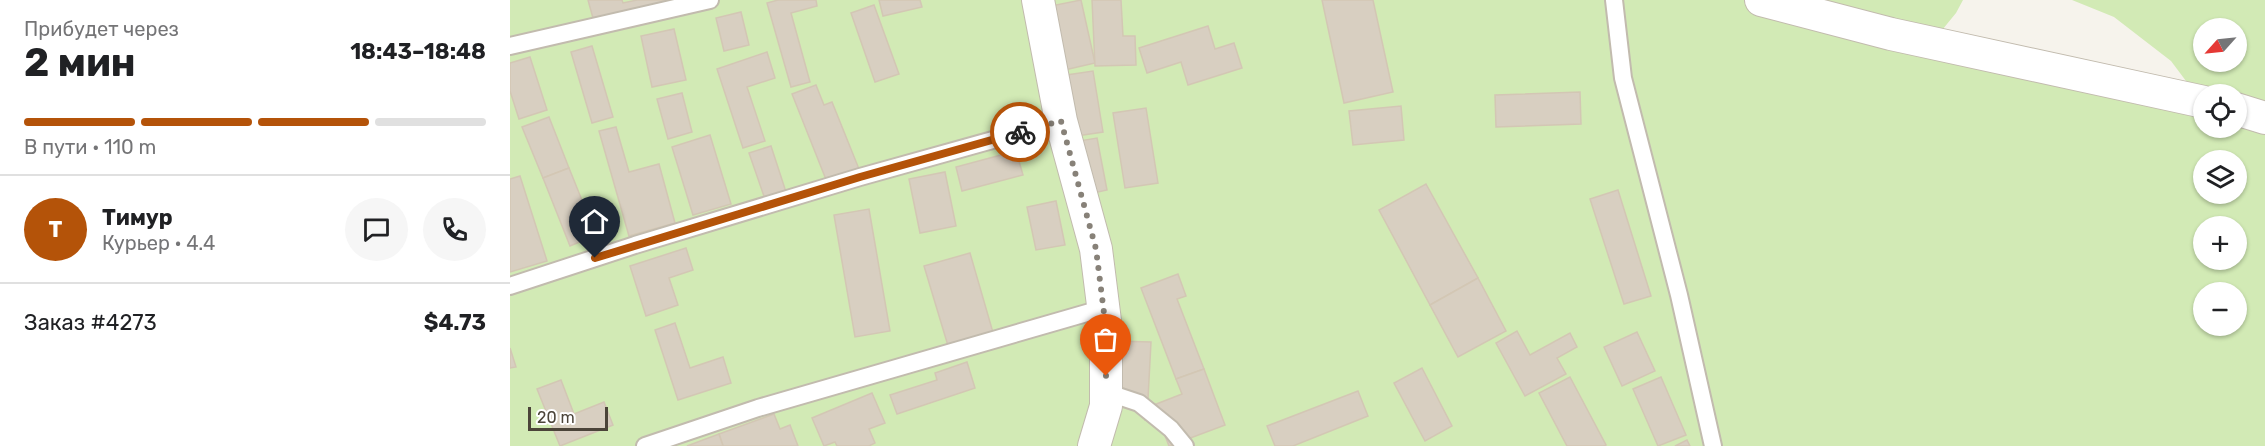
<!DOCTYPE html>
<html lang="ru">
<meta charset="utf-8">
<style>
body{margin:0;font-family:Rubik,sans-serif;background:#f6f6f6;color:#202124;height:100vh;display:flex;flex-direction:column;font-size:22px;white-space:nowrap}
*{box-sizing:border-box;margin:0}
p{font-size:20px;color:#757577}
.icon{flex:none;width:33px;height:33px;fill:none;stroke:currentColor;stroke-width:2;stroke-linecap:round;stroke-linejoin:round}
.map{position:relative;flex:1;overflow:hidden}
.side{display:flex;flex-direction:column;background:#fff;width:510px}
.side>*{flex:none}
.needle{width:39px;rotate:243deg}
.fabs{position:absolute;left:1683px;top:18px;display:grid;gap:12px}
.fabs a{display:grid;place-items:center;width:54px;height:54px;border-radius:50%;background:#fff;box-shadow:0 2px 4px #0004;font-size:30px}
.scale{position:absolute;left:18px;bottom:15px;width:80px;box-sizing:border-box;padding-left:6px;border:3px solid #4b4439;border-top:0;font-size:16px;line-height:21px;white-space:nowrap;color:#4b4439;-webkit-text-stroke:4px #fff;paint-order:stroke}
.pin{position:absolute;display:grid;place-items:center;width:51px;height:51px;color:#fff;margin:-62px -26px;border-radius:50% 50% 50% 0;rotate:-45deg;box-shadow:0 0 6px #0007}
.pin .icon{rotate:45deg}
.courier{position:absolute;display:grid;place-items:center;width:60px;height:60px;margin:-30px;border:4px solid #b45309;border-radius:50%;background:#fff;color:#222;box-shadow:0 2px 8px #0007}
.head em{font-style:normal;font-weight:700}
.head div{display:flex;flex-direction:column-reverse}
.head{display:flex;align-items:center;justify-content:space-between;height:102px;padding:0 24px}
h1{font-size:39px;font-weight:700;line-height:45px}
.bar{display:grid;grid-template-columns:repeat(4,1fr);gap:9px 6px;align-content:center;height:72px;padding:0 24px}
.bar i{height:8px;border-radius:4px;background:#e0e0e0}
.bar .active{background:#b45309}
.bar p{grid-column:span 4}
.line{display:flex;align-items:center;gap:15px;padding:0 24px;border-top:2px solid #e0e0e0}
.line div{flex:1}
.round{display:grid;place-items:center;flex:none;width:63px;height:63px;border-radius:32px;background:#f6f6f6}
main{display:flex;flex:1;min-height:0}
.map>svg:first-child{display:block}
.green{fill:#d2eab5;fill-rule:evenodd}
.building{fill:#d8cfc1;stroke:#d3c7b4;stroke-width:1.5}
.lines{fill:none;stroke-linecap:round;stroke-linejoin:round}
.service-casing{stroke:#c2bbae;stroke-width:20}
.minor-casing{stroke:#c2bbae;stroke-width:34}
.service{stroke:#fff;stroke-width:16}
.minor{stroke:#fff;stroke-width:32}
.done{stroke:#878178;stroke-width:6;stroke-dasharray:0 10.8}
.route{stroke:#b45309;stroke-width:8}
</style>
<main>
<section class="side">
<div class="head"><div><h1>2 мин</h1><p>Прибудет через</p></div><em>18:43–18:48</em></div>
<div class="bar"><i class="active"></i><i class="active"></i><i class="active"></i><i></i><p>В пути · 110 m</p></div>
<div class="line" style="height:108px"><b class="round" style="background:#b45309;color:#fff">Т</b><div><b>Тимур</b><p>Курьер · 4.4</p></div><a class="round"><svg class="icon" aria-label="chat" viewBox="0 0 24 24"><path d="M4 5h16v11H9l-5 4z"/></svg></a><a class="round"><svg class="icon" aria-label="phone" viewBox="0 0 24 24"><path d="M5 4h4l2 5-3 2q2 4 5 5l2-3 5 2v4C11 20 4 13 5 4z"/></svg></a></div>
<div class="line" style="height:78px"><div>Заказ #4273</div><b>$4.73</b></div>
</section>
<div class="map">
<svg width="1755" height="446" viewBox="0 0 1755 446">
<rect width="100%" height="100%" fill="#f6f3ec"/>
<path class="green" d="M0,0H1453L1446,13L1428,35L1682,89L1661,61L1604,17L1562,0H1755V446H0ZM1694,28H1726V62H1694ZM1694,94H1726V128H1694ZM1694,160H1726V194H1694ZM1694,226H1726V260H1694ZM1694,292H1726V326H1694Z"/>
<g class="building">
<path d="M78,0H112L113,3L127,0H158L160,10L86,29Z"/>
<path d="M268,0H306L307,6L281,13L300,82L281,87L257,3Z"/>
<path d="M369,0H410L412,7L373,16Z"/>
<path d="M571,0L585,63L550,71L536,7Z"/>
<path d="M582,0H611L613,36H625L626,65L585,66Z"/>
<path d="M812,0H863L883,92L834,103Z"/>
<path d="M364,5L389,74L365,82L341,13Z"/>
<path d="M231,12L239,45L214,51L206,18Z"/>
<path d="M698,26L705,49L724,43L732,68L678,85L671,62L637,73L629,48Z"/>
<path d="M164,29L176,80L142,87L131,36Z"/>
<path d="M82,46L103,117L82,123L61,52Z"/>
<path d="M257,52L265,78L237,87L255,141L233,148L207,69Z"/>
<path d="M20,57L37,110L9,119L0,91V63Z"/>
<path d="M583,71L593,132L560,137L550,76Z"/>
<path d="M306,85L314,105L322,102L349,169L317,182L282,94Z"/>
<path d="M1070,92L1071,124L986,127L985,95Z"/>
<path d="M172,93L182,132L158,139L147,99Z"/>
<path d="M891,106L894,140L843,145L839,111Z"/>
<path d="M636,108L648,183L615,188L603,113Z"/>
<path d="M39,117L59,168L33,178L12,127Z"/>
<path d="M106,127L119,172L149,164L165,223L119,236L89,131Z"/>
<path d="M200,135L221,204L183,215L162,147Z"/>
<path d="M587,138L597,190L574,195L563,142Z"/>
<path d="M261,146L277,195L256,202L239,153Z"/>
<path d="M506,151L513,175L452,191L446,167Z"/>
<path d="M59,168L86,235L60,246L33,178Z"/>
<path d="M435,172L446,226L410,233L399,179Z"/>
<path d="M10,176L37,261L0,272V179Z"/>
<path d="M916,184L968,278L920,305L869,210Z"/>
<path d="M1108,190L1141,296L1114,304L1080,199Z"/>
<path d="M546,201L555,245L526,250L517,207Z"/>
<path d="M359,209L380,331L345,337L324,215Z"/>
<path d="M176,248L183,270L159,278L168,305L136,316L120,266Z"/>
<path d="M460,253L484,336L439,349L414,266Z"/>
<path d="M668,274L676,296L667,299L694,369L666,379L631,288Z"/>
<path d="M968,278L996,331L948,357L920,305Z"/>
<path d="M165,323L180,368L213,357L221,383L168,400L145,330Z"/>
<path d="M1007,331L1020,355L1060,333L1067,347L1047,358L1056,374L1015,396L986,343Z"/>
<path d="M1127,332L1145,371L1112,386L1094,347Z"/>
<path d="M603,341L641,342L638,399L601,397Z"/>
<path d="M0,348L6,367L0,368Z"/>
<path d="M457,362L465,388L387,414L380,395L427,380L425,373Z"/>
<path d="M912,368L942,426L915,441L884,383Z"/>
<path d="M694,369L715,425L659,446L647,415L635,420L631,410L672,394L666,379Z"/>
<path d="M1060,377L1096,445L1094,446H1057L1029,393Z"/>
<path d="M1151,377L1176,435L1148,446L1123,389Z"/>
<path d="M51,380L64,414L94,402L103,425L50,446L27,389Z"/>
<path d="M848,391L858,416L783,446H765L757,426Z"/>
<path d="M362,393L375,423L359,429L365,443L359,446H327L325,442L314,446L302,418Z"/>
<path d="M264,414L270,429L280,425L288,446H213L209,434Z"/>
<path d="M209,434L213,446H177Z"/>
<path d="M1177,440L1180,446H1165Z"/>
</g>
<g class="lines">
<defs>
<g id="service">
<path d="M1104,0L1113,78L1169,295L1203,446"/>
<path d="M0,46L200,0"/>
<path d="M0,286L125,245L350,177L551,121"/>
<path d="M596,392L629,403L661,429L675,446"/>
<path d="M135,446L248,408L594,308"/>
</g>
<g id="minor">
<path d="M528,0L551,121L586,249L596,329V406L584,446"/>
<path d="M1251,0L1381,34L1694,102"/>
<path d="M1726,109L1755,118"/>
</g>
</defs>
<use href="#service" class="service-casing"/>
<use href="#minor" class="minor-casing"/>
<use href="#service" class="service"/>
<use href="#minor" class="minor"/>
</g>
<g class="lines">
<path class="done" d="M510,132L551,121L586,249L596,329V376"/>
<path class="route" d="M85,258L350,177L510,132"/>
</g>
</svg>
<div class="fabs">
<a><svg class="needle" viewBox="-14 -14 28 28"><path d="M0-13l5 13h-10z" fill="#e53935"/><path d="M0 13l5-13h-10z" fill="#757577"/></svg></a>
<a><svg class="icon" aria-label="locate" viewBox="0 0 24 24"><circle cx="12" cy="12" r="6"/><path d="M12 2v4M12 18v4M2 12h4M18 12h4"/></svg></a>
<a><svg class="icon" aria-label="layers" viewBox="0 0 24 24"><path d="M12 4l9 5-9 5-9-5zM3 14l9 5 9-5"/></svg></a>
<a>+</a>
<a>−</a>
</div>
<div class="scale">20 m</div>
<div class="pin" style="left:596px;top:376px;background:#ea580c"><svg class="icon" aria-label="bag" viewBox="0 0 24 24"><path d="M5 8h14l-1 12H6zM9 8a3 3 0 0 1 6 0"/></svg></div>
<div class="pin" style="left:85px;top:258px;background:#1f2937"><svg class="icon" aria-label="home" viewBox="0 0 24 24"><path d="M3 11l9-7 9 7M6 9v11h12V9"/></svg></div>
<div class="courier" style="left:510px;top:132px"><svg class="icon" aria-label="bike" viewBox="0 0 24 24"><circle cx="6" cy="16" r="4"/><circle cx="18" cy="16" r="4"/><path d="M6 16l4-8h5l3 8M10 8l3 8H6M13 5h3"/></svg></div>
</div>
</main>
